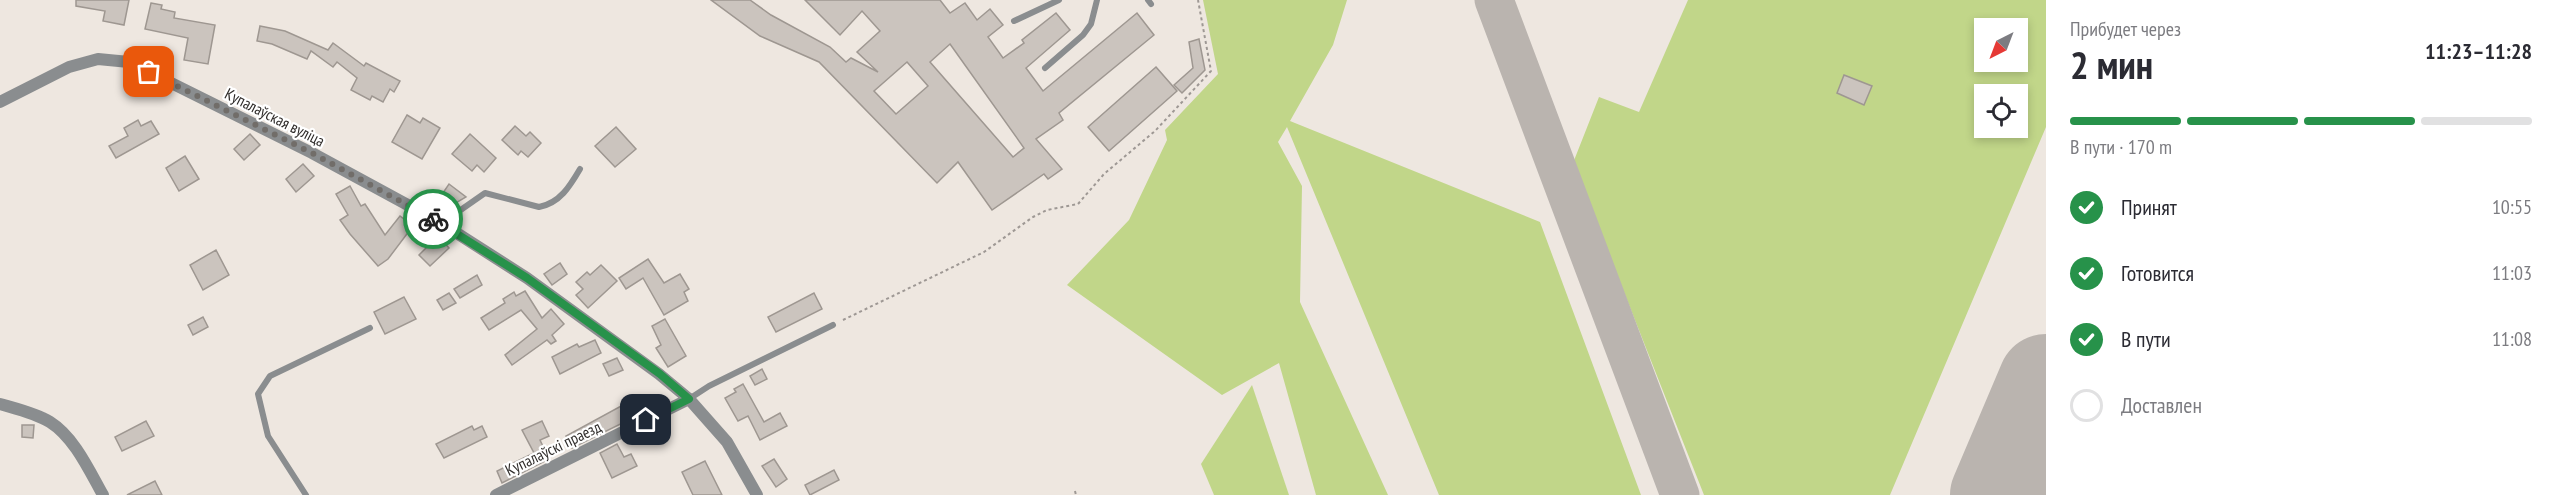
<!DOCTYPE html>
<html lang="ru">
<meta charset="utf-8">
<style>
body{margin:0;font-family:"PT Sans Narrow",sans-serif;background:#f7f7f7;color:#2b2b33;height:100vh;display:flex;flex-direction:column;font-size:22px;white-space:nowrap}
*{box-sizing:border-box;margin:0}
p{font-size:20px;color:#7c7c81}
.icon{flex:none;width:33px;height:33px;fill:none;stroke:currentColor;stroke-width:2;stroke-linecap:round;stroke-linejoin:round}
.map{position:relative;flex:1;overflow:hidden}
.panel{display:flex;flex-direction:column;background:#fff;width:510px}
.panel>*{flex:none}
.needle{width:39px;rotate:222deg}
.fabs{position:absolute;left:1974px;top:18px;display:grid;gap:12px}
.fabs a{display:grid;place-items:center;width:54px;height:54px;border-radius:0px;background:#fff;box-shadow:0 3px 9px #0003;font-size:30px}
.pin{position:absolute;display:grid;place-items:center;width:51px;height:51px;color:#fff;margin:-26px;border-radius:12px;box-shadow:0 3px 9px #0006}
.courier{position:absolute;display:grid;place-items:center;width:60px;height:60px;margin:-30px;border:4px solid #27924a;border-radius:50%;background:#fff;color:#222;box-shadow:0 2px 8px #0007}
.overview em{font-style:normal;font-weight:700}
.overview div{display:flex;flex-direction:column-reverse}
.overview{display:flex;align-items:center;justify-content:space-between;height:102px;padding:0 24px}
h1{font-size:39px;font-weight:700;line-height:45px}
.bar{display:grid;grid-template-columns:repeat(4,1fr);gap:9px 6px;align-content:center;height:72px;padding:0 24px}
.bar i{height:8px;border-radius:4px;background:#e1e1e2}
.bar .selected{background:#27924a}
.bar p{grid-column:span 4}
ol{padding:0 24px;list-style:none}
li{display:flex;align-items:center;gap:18px;height:66px}
li p{margin-inline-start:auto}
li .icon{padding:6px;border-radius:50%;background:#27924a;color:#fff;stroke-width:4}
li:last-child{color:#7c7c81}
li i{width:33px;height:33px;border:3px solid #e1e1e2;border-radius:50%}
main{display:flex;flex:1;min-height:0}
.map>svg:first-child{display:block}
.green{fill:#c1d689;fill-rule:evenodd}
.lines{fill:none;stroke-linecap:round;stroke-linejoin:round}
.taxiway{stroke:#bab4af;stroke-width:39}
.runway{stroke:#bab4af;stroke-width:96}
.building{fill:#cbc4be;stroke:#9e9791;stroke-width:1.5;fill-rule:evenodd}
.path{stroke:#9e9894;stroke-width:2;stroke-dasharray:3 3;stroke-linecap:butt}
.lane{stroke:#8a8d8f;stroke-width:6}
.street{stroke:#8a8d8f;stroke-width:12}
.done{stroke:#716d69;stroke-width:6;stroke-dasharray:0 10.8}
.route{stroke:#27924a;stroke-width:8}
.labels{text-anchor:middle;dominant-baseline:central;stroke-width:4.5;stroke-linejoin:round;paint-order:stroke}
.street-label{font-size:16px;fill:#2e2b29;stroke:#fff}
</style>
<main>
<div class="map">
<svg width="2046" height="495" viewBox="0 0 2046 495">
<rect width="100%" height="100%" fill="#eee7e0"/>
<g class="green">
<path d="M1203,0H1347L1333,45L1290,121L1540,222L1641,495H1439L1287,127L1278,142L1302,186L1300,302L1388,495H1316L1279,363L1222,395L1067,285L1129,220L1167,140L1165,130L1218,74Z"/>
<path d="M1688,0H2046V127L1890,495H1704L1573,163L1599,97L1639,112ZM1984,28H2018V62H1984ZM1984,94H2018V128H1984Z"/>
<path d="M1252,385L1289,495H1214L1201,464Z"/>
</g>
<g class="lines">
<path class="taxiway" d="M1494,0L1680,495"/>
<path class="runway" d="M1998,495L2046,382"/>
</g>
<g class="building">
<path d="M76,0H129L124,25L103,21L105,11L76,6Z"/>
<path d="M711,0H750L771,15L830,47L846,62L851,58L878,72L857,52L880,31L862,11L840,35L805,0H940L950,13L965,3L977,20L990,9L1003,25L988,37L1003,58L1024,43L1022,40L1056,13L1070,30L1026,68L1043,91L1137,13L1154,35L1059,113L1063,120L1036,139L1062,169L1048,179L1044,174L992,210L958,162L937,183L819,62L760,36ZM950,44L1024,148L1013,157L930,62ZM907,62L928,86L896,114L874,91Z"/>
<path d="M151,3L162,5L161,9L175,12L174,18L215,25L208,64L184,60L188,38L145,29Z"/>
<path d="M260,26L285,31L328,50L333,43L364,66L366,63L400,81L394,92L390,89L383,102L372,96L370,100L351,90L357,78L337,62L333,67L311,51L307,59L272,44L257,41Z"/>
<path d="M1199,39L1205,70L1182,93L1174,85L1193,68L1189,42Z"/>
<path d="M1156,67L1177,91L1109,151L1088,127Z"/>
<path d="M1844,75L1872,86L1864,105L1837,93Z"/>
<path d="M407,115L420,123L423,118L440,128L422,159L392,142Z"/>
<path d="M138,120L141,126L151,121L159,134L116,158L109,146L128,136L124,128Z"/>
<path d="M515,126L526,136L530,132L541,143L528,157L521,151L518,155L502,140Z"/>
<path d="M616,127L636,149L615,167L595,146Z"/>
<path d="M250,134L260,145L244,160L234,149Z"/>
<path d="M470,134L496,158L484,172L477,165L472,171L452,154Z"/>
<path d="M185,156L199,179L179,191L166,168Z"/>
<path d="M303,164L314,176L296,192L286,179Z"/>
<path d="M449,184L466,197L439,213L432,209Z"/>
<path d="M350,186L361,206L365,204L385,235L400,216L413,226L388,259L378,266L350,234L340,220L348,215L336,194Z"/>
<path d="M438,236L449,248L430,266L419,255Z"/>
<path d="M216,250L229,275L203,290L190,265Z"/>
<path d="M648,259L664,283L680,274L689,289L684,292L688,301L664,315L643,278L626,289L619,278Z"/>
<path d="M560,263L567,274L552,285L544,274Z"/>
<path d="M601,265L617,281L588,308L576,295L583,289L576,282L587,272L590,275Z"/>
<path d="M477,275L482,285L460,298L454,289Z"/>
<path d="M525,291L542,318L551,309L564,324L552,335L556,341L551,344L547,340L512,365L505,355L537,329L521,310L489,330L481,318L505,303L503,299L514,292L516,296Z"/>
<path d="M449,293L456,303L443,310L437,300Z"/>
<path d="M814,293L822,309L776,332L768,317Z"/>
<path d="M404,297L416,319L385,334L374,312Z"/>
<path d="M203,317L208,327L193,335L188,325Z"/>
<path d="M665,319L686,356L668,367L656,348L661,345L652,326Z"/>
<path d="M595,340L601,353L560,374L552,357L577,344L579,347Z"/>
<path d="M617,358L623,370L609,376L603,364Z"/>
<path d="M762,369L767,379L755,385L750,376Z"/>
<path d="M743,384L764,422L780,413L787,426L760,440L748,416L738,421L725,398L736,392L734,389Z"/>
<path d="M651,395L657,406L572,448L566,436L634,399L637,403Z"/>
<path d="M146,421L154,436L122,451L115,437Z"/>
<path d="M542,421L549,436L540,440L549,459L502,483L497,471L534,453L522,430Z"/>
<path d="M22,425H34L33,438L22,437Z"/>
<path d="M472,426L474,430L482,426L487,437L444,458L436,444Z"/>
<path d="M617,444L624,457L631,454L637,466L612,478L600,453Z"/>
<path d="M774,459L787,479L776,487L762,466Z"/>
<path d="M705,461L722,495H693L682,472Z"/>
<path d="M834,470L839,480L810,495L805,485Z"/>
<path d="M155,481L162,495H127Z"/>
</g>
<g class="lines">
<g class="path">
<path d="M843,320L984,252L1033,217L1047,210L1078,204L1104,174L1155,131L1211,71L1198,0"/>
<path d="M1075,491L1076,495"/>
</g>
<g class="lane">
<path d="M1148,0L1151,4"/>
<path d="M1014,21L1059,0"/>
<path d="M1045,68L1083,35L1091,24L1097,0"/>
<path d="M442,223L485,193L539,207C560,203 570,186 580,169"/>
<path d="M689,399L709,386L833,325"/>
<path d="M306,495L268,436L258,394L270,376L370,328"/>
</g>
<g class="street">
<path d="M0,102L69,67L98,59L129,62L312,153L441,223L527,278L659,374L689,399L727,442L757,495"/>
<path d="M0,404C17,409 35,413 50,422C74,437 89,470 103,495"/>
<path d="M496,495L689,399"/>
</g>
</g>
<g class="lines">
<path class="done" d="M149,72L312,153L433,219"/>
<path class="route" d="M433,219L527,278L660,374L689,399L646,420"/>
</g>
<g class="labels">
<g class="street-label">
<text transform="translate(275 117) rotate(27)">Купалаўская вуліца</text>
<text transform="translate(553 448) rotate(-26)">Купалаўскі праезд</text>
</g>
</g>
</svg>
<div class="fabs">
<a><svg class="needle" viewBox="-14 -14 28 28"><path d="M0-13l5 13h-10z" fill="#e53935"/><path d="M0 13l5-13h-10z" fill="#7c7c81"/></svg></a>
<a><svg class="icon" aria-label="locate" viewBox="0 0 24 24"><circle cx="12" cy="12" r="6"/><path d="M12 2v4M12 18v4M2 12h4M18 12h4"/></svg></a>
</div>
<div class="pin" style="left:149px;top:72px;background:#ea580c"><svg class="icon" aria-label="bag" viewBox="0 0 24 24"><path d="M5 8h14l-1 12H6zM9 8a3 3 0 0 1 6 0"/></svg></div>
<div class="pin" style="left:646px;top:420px;background:#1f2937"><svg class="icon" aria-label="home" viewBox="0 0 24 24"><path d="M3 11l9-7 9 7M6 9v11h12V9"/></svg></div>
<div class="courier" style="left:433px;top:219px"><svg class="icon" aria-label="bike" viewBox="0 0 24 24"><circle cx="6" cy="16" r="4"/><circle cx="18" cy="16" r="4"/><path d="M6 16l4-8h5l3 8M10 8l3 8H6M13 5h3"/></svg></div>
</div>
<section class="panel">
<div class="overview"><div><h1>2 мин</h1><p>Прибудет через</p></div><em>11:23–11:28</em></div>
<div class="bar"><i class="selected"></i><i class="selected"></i><i class="selected"></i><i></i><p>В пути · 170 m</p></div>
<ol>
<li><svg class="icon" aria-label="check" viewBox="0 0 24 24"><path d="M5 12l5 5 9-10"/></svg>Принят<p>10:55</p></li>
<li><svg class="icon" aria-label="check" viewBox="0 0 24 24"><path d="M5 12l5 5 9-10"/></svg>Готовится<p>11:03</p></li>
<li><svg class="icon" aria-label="check" viewBox="0 0 24 24"><path d="M5 12l5 5 9-10"/></svg>В пути<p>11:08</p></li>
<li><i></i>Доставлен</li>
</ol>
</section>
</main>
